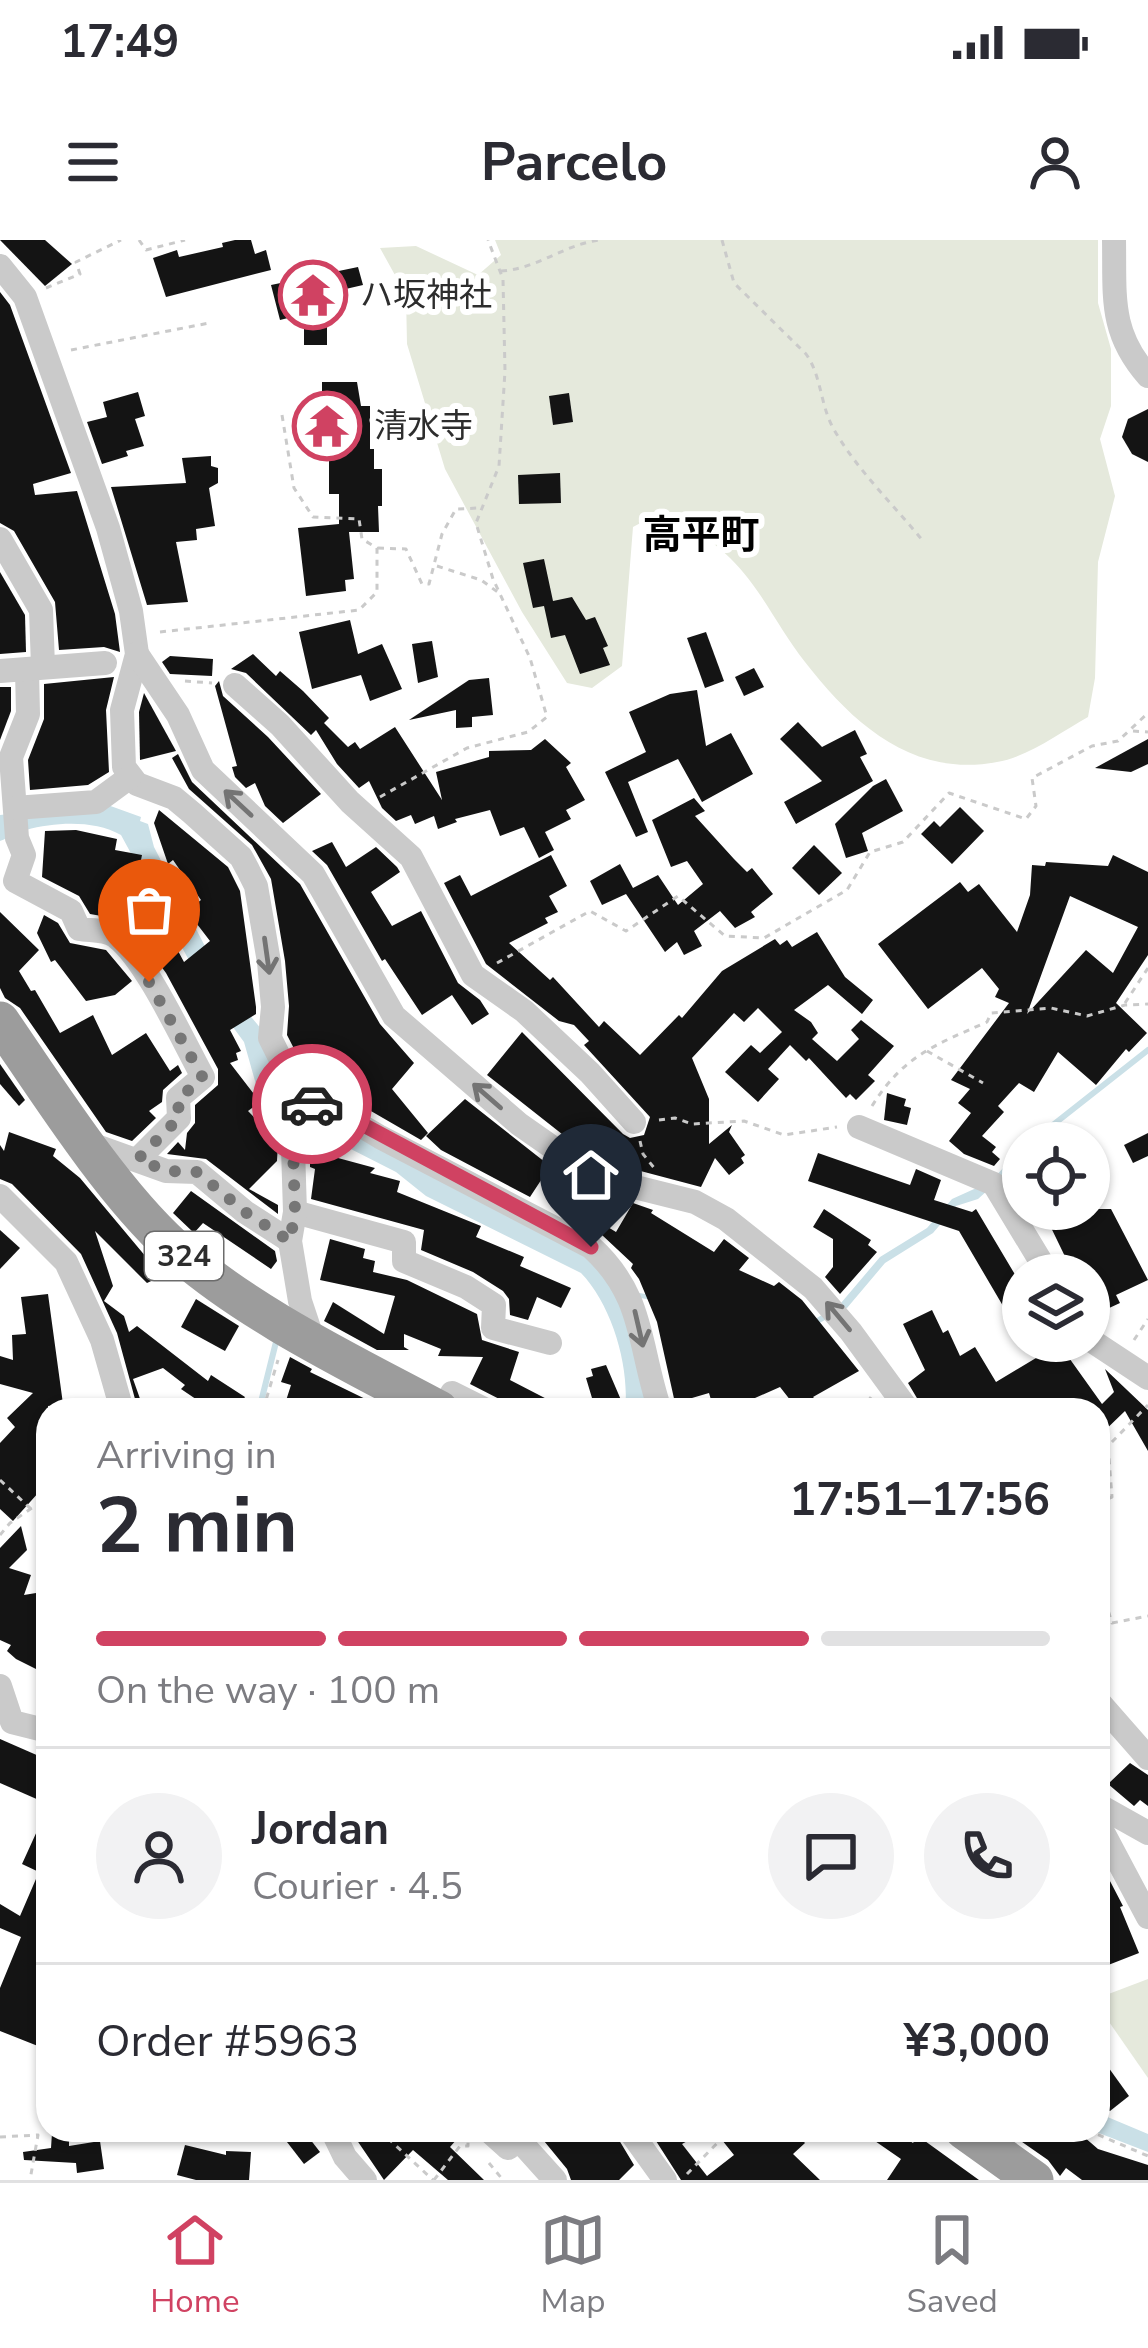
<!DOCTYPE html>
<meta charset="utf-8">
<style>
body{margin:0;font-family:"Nunito Sans","Noto Sans JP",sans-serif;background:#f2f2f3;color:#2b2b33;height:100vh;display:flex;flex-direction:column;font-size:45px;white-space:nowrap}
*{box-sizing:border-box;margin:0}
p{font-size:39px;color:#7c7c81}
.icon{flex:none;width:66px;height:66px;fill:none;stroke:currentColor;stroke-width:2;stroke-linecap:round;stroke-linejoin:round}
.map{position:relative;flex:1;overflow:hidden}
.sheet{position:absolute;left:36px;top:1158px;width:1074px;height:744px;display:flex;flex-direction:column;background:#fff;border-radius:36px;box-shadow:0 3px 9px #0004}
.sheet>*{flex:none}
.buttons{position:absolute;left:1002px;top:882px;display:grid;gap:24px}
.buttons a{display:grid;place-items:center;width:108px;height:108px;border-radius:50%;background:#fff;box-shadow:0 3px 9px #0004;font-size:60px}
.pin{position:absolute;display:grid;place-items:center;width:102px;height:102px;color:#fff;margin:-123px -51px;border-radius:50% 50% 50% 0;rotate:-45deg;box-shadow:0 0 12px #0007}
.pin .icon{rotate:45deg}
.courier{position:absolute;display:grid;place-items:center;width:120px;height:120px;margin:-60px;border:9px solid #d04262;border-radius:50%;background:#fff;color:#222;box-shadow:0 3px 15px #0007}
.overview em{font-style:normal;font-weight:700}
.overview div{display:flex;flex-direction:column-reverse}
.overview{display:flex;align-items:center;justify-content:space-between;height:204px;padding:0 60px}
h1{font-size:78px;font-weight:700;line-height:90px}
.bar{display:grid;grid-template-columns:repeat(4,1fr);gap:18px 12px;align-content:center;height:144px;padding:0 60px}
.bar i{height:15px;border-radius:9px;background:#e1e1e2}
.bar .active{background:#d04262}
.bar p{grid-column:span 4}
.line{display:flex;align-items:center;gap:30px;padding:0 60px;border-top:3px solid #e1e1e2}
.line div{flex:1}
.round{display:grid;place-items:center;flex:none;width:126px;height:126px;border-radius:63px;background:#f2f2f3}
.status{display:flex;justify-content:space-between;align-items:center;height:84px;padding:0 60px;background:#fff;direction:ltr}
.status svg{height:33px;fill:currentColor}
header{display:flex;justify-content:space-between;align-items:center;height:156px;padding:0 60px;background:#fff;font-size:54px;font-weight:700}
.tab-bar{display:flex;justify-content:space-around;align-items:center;height:168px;border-top:3px solid #e1e1e2;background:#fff;font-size:33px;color:#7c7c81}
.tab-bar a{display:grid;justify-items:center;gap:6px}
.tab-bar .active{color:#d04262}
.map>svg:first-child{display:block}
.green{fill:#e5e9dc}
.water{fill:#cae0e7}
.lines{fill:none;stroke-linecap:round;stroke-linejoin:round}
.stream{stroke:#cae0e7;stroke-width:6}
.building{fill:#141414;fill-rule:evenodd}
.path{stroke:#cacaca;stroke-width:3;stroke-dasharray:6 6;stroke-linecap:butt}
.minor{stroke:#cacaca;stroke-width:24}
.trunk{stroke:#9c9c9c;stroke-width:39}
.oneway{stroke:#747474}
.done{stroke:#767676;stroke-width:12;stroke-dasharray:0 21.6}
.route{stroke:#d04262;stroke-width:15}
.labels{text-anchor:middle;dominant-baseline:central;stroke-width:12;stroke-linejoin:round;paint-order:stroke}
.shield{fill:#fff;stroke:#6c6c6c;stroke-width:3}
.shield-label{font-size:30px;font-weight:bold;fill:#2d2d2d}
.poi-label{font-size:33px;fill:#2d2d2d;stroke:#fff;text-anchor:start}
.quarter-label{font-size:39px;font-weight:bold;fill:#000;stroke:#fff}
</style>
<div class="status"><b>17:49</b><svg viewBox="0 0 49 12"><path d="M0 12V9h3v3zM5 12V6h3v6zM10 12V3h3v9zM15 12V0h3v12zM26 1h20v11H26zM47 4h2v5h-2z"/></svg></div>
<header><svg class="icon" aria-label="menu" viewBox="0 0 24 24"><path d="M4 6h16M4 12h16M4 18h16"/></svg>Parcelo<svg class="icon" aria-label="person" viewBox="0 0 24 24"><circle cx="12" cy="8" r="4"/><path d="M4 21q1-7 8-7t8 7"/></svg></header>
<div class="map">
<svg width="1148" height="1940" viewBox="0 0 1148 1940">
<rect width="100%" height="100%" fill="#fff"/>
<g class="green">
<path d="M495,0H1098V63L1111,109V166L1100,199L1115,256L1098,322L1095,438L1088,477C1061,492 1028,517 997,522C913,538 853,484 805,422C778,388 761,348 730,318C710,298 685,284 661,272L633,287L622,426L592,448L567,443L522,372L445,229L407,104L406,55L380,8L416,6L478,35L501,15Z"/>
<path d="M1148,1739V1838L1098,1766V1758Z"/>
</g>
<g class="water">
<path d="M105,564L141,577L140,581L148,584L154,607L195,687L225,745L266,795L278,829L582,1008L633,1052L812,1081L841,1063L880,1017L927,988L952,959L983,945L988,950L978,959L956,966L933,993L885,1023L847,1068L814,1086L634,1057L654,1170H625C630,1127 612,1065 581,1033L426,956L396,932L280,873L257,848L244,802L204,748L121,595C94,580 56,582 26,590C17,592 9,598 0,601V575Z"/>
<path d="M1098,1873L1148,1894V1912L1091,1890H1098Z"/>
</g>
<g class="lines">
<g class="stream">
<path d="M1030,903L1148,810"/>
<path d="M997,939L1023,911"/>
<path d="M259,1170L277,1098"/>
</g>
</g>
<g class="building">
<path d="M0,0H45L72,24L45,46Z"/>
<path d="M235,0H251L255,14L266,10L271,30L166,57L153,18L177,10L179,17L223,7L222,3Z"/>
<path d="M358,27L363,45L337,51L341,64L327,68V105H304V74L280,80L271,45Z"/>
<path d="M0,52L10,65L71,233L33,244L35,255L77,251L115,374L120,412L104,407L59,410L55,362L14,291L0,283Z"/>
<path d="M322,142H357L361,166H370V209H374V229H382V266H378L379,292H349L354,339L345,340L346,351L306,356L298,288L339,284V254H329V214H314V205H303V166H322Z"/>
<path d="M138,152L145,176L135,179L144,206L126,211L128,216L102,224L87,182L107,177L103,162Z"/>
<path d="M569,153L573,182L553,185L549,156Z"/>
<path d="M1148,169V222L1132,214L1122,197L1128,179Z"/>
<path d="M211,216V226L218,228V243L209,248L215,286L196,289L197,300L176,302L188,362L147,365L111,247L186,243L182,218Z"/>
<path d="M560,233L561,263L519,264L518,235Z"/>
<path d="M544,319L553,361L572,357L586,380L595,377L608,406L603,408L610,425L580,434L565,395L551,398L544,366L533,368L523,323Z"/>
<path d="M0,332L25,375L26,412L0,414Z"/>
<path d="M350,380L358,414L382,404L402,449L370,461L361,435L312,449L299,392Z"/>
<path d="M706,392L724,441L705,448L687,398Z"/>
<path d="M432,401L438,437L418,443L412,404Z"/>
<path d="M253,414L276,436L280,431L303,451L329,478L324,483L348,507L355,502L360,509L395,487L442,560L436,532L489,517V511L531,510L545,499L571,523L566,527L585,560L566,570L571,579L545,592L554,610L539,618L524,587L500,596L490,570L455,579L457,582L438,589L434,576L415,584L411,575L396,581L382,568L369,541L359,548L337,524L316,490L311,495L246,433L231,429Z"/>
<path d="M170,416L213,419L212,436L170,434L162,422Z"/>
<path d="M754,428L764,447L744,456L735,437Z"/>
<path d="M114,437L106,470L109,532L88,545L30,550L28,520L44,479V444Z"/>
<path d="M489,438L493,475L472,477V487L456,488V470L409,480L469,440Z"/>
<path d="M219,441L223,456L268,497L321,554L283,583L265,566L255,543L246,548L235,537L232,527L237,526L215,446Z"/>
<path d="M0,447H11V471L0,500Z"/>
<path d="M697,450L706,506L731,493L753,534L702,562L678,519L628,542L648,592L636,597L605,532L646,512L629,472L670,454Z"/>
<path d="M144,453L176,511L140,520L139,472Z"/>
<path d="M798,482L822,507L855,490L867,514L860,517L873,541L796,584L784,562L822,541L780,499Z"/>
<path d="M1148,499V524L1131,532L1095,528Z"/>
<path d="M178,514L192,542L300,644L380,784L414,823L392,849L428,893L421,900L307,834L287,795L289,766L285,721L271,639L252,605L189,549L172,518Z"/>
<path d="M886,539L903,571L862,593L868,611L846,618L835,584L873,546Z"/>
<path d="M694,558L705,571L695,576L734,619L747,632L752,628L773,654L751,672L755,677L735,688L720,671L694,691L702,706L684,715L677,702L665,712L626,654L602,665L590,641L620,624L633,648L658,635L678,665L703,644L687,621L671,627L652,580Z"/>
<path d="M960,567L984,591L952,624L921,594L934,581L940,587Z"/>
<path d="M159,570L228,627L240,651L256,767V774L230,790L241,811L236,813L238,820L230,823L260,862L248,871L278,902L277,921L249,949L278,965V974L206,919L167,914L178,902L185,910L187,893L195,883V865L218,845V829L166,733L139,696L119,679L90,674L79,656L42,637L45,591L76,590L117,599L115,610L142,615L134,655H141V661H151L156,667L153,697L165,687L184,722L210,701L187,671L201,660L173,620L168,624L154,583Z"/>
<path d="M332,602L346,627L376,607L397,627L400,632L371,652L392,686L421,671L458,743L480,760L489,774L472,785L452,755L422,775L385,719L382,721L327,625L312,611Z"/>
<path d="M814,605L842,633L819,655L792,628Z"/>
<path d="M551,615L567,646L549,656L558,672L545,678L548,683L509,703L550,740L553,737L599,787L604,781L640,815L679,775L682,778L722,731L775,699L780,705L787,700L792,707L817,692L845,737L873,760L862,774L828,745L794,770L811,782L818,793L812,799L837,821L859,799L851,790L861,780L894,806L868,835L875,841L856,860L850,854L846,858L809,818L806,821L790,805L768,829L779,839L758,862L725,832L751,805L760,813L782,792L758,768L744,782L734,773L692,818L709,859V904L732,885L729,892L745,915L741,918L744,923L729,935L715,918L701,947L633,929L567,898L487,835L522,792L623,894L630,898L644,895L650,877L584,805L589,801L574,785L559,781L486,724L444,643L460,635L471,656Z"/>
<path d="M1113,615L1148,632V715L1116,763L1147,793L1129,812L1126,809L1096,845L1058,812L1034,852L1019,843L998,866L1004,872L982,896L996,907L992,912L1000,919L994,926L964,914L949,901L971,873L958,863L970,849L951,840L1009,763L995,757L999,749L982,728L928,769L878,704L960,642L968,652L979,644L1017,692L1030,655L1032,625L1045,626L1046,622L1108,626ZM1070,656L1138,687L1113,733L1086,710L1027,774Z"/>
<path d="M0,672L39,710L19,731L31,751L35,750L60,793L93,775L112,815L146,793L170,831L178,825L182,833L163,850L162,862L149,871L156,878L132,901L106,892L20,768L5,758L0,748Z"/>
<path d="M44,675L58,683L70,703L106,710L132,741L115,755L86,761L55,720L51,722L37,693Z"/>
<path d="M0,824L25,860L19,866L0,844Z"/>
<path d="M887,853L906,859L904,866L911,868L907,885L884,880Z"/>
<path d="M465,859L550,926L598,949L591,962L547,931L530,957L441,910L426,896Z"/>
<path d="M9,892L56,909L53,916L80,938L162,1036L147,1043L95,991L113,1046L104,1061L124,1076L129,1092L137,1086L208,1141L211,1135L245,1157L237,1170H212L181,1149L185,1145L163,1128L133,1139L144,1170H138L117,1093L81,1014L12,944L0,939V905L4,911Z"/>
<path d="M1148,893V916L1133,923L1124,905Z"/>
<path d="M321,903L341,909L338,918L375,928L370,933L400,941L397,952L481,986L476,997L524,1017L520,1026L571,1048L561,1068L537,1057L528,1080L510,1075L509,1059L503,1051L473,1032L421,1010L424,990L311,959L315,929L310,927V911L312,906L320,908Z"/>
<path d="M818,913L910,945L916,929L941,940L934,960L972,972L976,969L1023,1048V1100L959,991L808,941Z"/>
<path d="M191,951L275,1011L277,1021L271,1029L203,983L194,993L173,973Z"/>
<path d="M633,963L653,970L651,973L714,1012L724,999L749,1018L739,1030L774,1046L779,1042L802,1060L859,1131L813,1157L825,1170H798L780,1147L755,1158L757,1164L743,1170H714L709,1153L675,1163L657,1082L639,1039L631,1028L633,1024L602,995L578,982L583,972L616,992Z"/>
<path d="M824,969L871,1000L868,1005L877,1012L840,1054L825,1037L833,1027V999L813,987Z"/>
<path d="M1042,969H1111L1148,1040L1116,1055L1120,1063L1094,1075L1089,1065V1035H1074Z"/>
<path d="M0,990L20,1008L0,1029Z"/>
<path d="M330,999L365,1009L363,1018L375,1021L373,1032L407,1040L477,1074L482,1100L519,1112L510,1140L568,1170H521L470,1144L483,1117L438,1116L441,1109L404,1094V1107L409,1110H377L324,1081L333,1062L384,1094L395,1056L320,1040Z"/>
<path d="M48,1054L63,1164L48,1166V1242L13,1281L0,1269V1203L15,1187L7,1178L33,1153L0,1144V1116L13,1120L12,1095L26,1094L21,1057Z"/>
<path d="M196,1059L239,1086L225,1111L181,1087Z"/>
<path d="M932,1070L943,1093L948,1090L960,1116L975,1107L996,1142L1036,1118L1024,1101H1057L1102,1164L1114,1152L1105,1129L1148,1170V1211L1125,1171L1098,1197V1170H924L908,1143L925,1130L903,1084Z"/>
<path d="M290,1117L312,1129L310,1132L388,1170H283L291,1145L281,1142Z"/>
<path d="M606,1125L621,1160L595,1168L586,1138L593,1136L591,1129Z"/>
<path d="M21,1286L27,1310L9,1328L31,1335L24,1355L48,1351V1435L16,1419L7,1411L11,1405L0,1400V1308Z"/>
<path d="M0,1499L48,1520V1564L0,1543Z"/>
<path d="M1130,1523L1148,1535V1566L1140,1560L1134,1566L1108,1544Z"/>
<path d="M48,1567V1810L0,1791V1748L21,1697L0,1688V1664L20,1676L39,1632L22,1624Z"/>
<path d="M1098,1618L1123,1666L1120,1667L1139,1713L1098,1729Z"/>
<path d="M1098,1813L1129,1856L1110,1871L1098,1867Z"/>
<path d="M303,1890L320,1912L304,1924L287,1902Z"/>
<path d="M350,1890H447L457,1899L450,1907L484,1940H448L413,1910L384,1940Z"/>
<path d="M535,1890H613L634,1925L619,1940H571L567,1929Z"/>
<path d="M649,1890H707L682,1904L707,1936L734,1915L714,1890H793L805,1903L793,1914L820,1940H681Z"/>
<path d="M859,1890H893L913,1903L918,1896L979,1940H887L901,1919Z"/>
<path d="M1005,1890H1076L1098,1909L1148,1925V1940H1082L1066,1928L1060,1936L1048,1920Z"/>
<path d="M52,1893L69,1894V1906L100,1901L104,1929L77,1933L76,1923L24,1920L23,1912L51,1908Z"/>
<path d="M185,1905L226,1915V1911L251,1912L249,1940H196L177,1935Z"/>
</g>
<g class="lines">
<g class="path">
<path d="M139,0L146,10L185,0"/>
<path d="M722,0L734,43L806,114C821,135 820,162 832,186C855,228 893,264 923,301"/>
<path d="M501,31C537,29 565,4 600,0"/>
<path d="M46,48L80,34L76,22L121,0"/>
<path d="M71,110L209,83"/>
<path d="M378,308L406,309L422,344H429L442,294L456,269L479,268"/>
<path d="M437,326L481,340L499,353"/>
<path d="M160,392L359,370L377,352V308L362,299L359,279L313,277L294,248L282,175"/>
<path d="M185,441L212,443"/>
<path d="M1133,491L1148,492"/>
<path d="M380,557L467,508L528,492L547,477L530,418L493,339L476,283L499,226L505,131L503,39L488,0"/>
<path d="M497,723L590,671L626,691L678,656L725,696L764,698L847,650L870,612L903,602L949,553L1026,579L1036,566L1032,538L1092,506L1118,501L1148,473"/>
<path d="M1125,763L1148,728"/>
<path d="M927,811L983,843"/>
<path d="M872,866C903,816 935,805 987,782L991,773L1051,768L1087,776L1125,765L1148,764"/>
<path d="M659,880L675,878L692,884L744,881L784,895L837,887"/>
<path d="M640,901L643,914L655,929"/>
<path d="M1134,1100L1148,1079"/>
<path d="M263,1170L278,1120"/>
<path d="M862,1170L871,1157"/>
<path d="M0,1240L31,1269"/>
<path d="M1098,1263L1112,1257L1108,1206L1148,1165"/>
<path d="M0,1295L10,1283L48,1257"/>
<path d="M1098,1337L1112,1383L1148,1376"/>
<path d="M379,1890L433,1940"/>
<path d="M1087,1890L1148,1916"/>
<path d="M0,1897L38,1895L30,1940"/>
<path d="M489,1923L503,1940"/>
<path d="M687,1934L730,1890"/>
<path d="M434,1940L460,1906H468V1900"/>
</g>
<g class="minor">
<path d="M1114,0C1115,56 1109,92 1148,136"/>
<path d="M0,26L25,57L108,288L131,371L137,414L122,470L124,527L137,544L174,558L192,573L241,617L248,630L256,646L269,722L273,767L270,798L294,846L380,897L591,1007C645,1056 638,1105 660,1170"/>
<path d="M0,299L41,370L43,427"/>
<path d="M137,414L178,475L203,530L313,634L394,776L519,884L559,912L627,945L695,962L726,979L813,1048L851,1092L908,1170"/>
<path d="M27,430L28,474L11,517L17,598L24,615L15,641L71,671L79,689C91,691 106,689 116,697C146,719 184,803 203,837L178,858L179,878L138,919"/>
<path d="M0,431L105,423"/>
<path d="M235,445L280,485L350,562L411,617L473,735L524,771L590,833L634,882"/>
<path d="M15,568L96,562L130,537"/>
<path d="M859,887L994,944L1049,1035"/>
<path d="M88,903L166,931L197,932L245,972L290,1001"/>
<path d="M0,956L66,1022L102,1100L122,1170"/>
<path d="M295,972L404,1002V1021L466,1047L494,1065L493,1088L550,1103"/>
<path d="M1089,1099L1148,1138"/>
<path d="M314,1103L300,1061L290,1001L295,972L293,908L315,859"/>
<path d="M442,1170L452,1153L486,1170"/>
<path d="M0,1446L12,1482L48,1491"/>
<path d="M1098,1461L1148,1518"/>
<path d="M1098,1565L1148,1593"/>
<path d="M1098,1583L1148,1677"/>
<path d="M332,1890L345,1917L365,1940"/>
<path d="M488,1890L508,1908L519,1900L555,1940"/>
<path d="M629,1890L665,1940"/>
</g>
<g class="trunk">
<path d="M0,781C48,851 112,952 173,1007C246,1073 353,1124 439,1170"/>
<path d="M964,1890L1034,1940"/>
</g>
</g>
<defs><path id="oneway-shaft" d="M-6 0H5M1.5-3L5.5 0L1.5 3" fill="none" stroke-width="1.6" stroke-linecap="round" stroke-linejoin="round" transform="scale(3)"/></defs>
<g class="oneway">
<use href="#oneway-shaft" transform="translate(238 563) rotate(-137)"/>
<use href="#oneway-shaft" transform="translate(267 716) rotate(82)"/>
<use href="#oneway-shaft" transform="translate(487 856) rotate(-139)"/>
<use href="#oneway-shaft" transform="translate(838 1076) rotate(-130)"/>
<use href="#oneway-shaft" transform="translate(639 1089) rotate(77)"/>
</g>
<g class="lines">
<path class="done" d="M149,742L203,838L178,859L179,878L138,919L166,931L197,932L245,972L290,1001L295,972L293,908L312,864"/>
<path class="route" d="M312,864L315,859L591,1007"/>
</g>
<defs>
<symbol id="temple-ring" viewBox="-11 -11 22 22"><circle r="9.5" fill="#fff" stroke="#d04262" stroke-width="1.5"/><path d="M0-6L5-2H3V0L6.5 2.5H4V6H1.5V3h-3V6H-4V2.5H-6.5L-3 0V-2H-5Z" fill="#d04262"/></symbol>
</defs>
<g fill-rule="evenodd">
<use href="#temple-ring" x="275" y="17" width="76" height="76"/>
<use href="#temple-ring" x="289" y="148" width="76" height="76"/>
</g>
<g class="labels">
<rect class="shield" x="145" y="992" width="78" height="48" rx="9"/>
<g class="shield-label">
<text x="184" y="1016">324</text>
</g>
<g class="poi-label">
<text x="360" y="55">ハ坂神社</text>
<text x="374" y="186">清水寺</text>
</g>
<g class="quarter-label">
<text x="701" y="295">高平町</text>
</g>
</g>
</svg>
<div class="buttons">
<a><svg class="icon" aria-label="locate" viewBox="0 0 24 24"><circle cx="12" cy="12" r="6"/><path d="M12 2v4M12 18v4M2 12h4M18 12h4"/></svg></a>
<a><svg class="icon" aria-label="layers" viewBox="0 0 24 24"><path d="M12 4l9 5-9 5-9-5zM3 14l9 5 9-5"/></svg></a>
</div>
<div class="pin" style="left:149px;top:742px;background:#ea580c"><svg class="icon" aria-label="bag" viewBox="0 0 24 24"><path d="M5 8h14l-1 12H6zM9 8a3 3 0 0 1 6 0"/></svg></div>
<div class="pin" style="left:591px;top:1007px;background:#1f2937"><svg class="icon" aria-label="home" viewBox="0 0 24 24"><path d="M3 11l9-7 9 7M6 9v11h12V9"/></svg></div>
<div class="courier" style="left:312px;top:864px"><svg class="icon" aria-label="car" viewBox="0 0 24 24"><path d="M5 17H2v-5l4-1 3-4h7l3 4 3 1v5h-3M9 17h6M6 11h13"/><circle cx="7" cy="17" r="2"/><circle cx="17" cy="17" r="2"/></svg></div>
<section class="sheet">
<div class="overview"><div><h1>2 min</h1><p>Arriving in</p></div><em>17:51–17:56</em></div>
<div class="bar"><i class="active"></i><i class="active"></i><i class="active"></i><i></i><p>On the way · 100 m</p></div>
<div class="line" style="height:216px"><a class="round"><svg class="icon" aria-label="person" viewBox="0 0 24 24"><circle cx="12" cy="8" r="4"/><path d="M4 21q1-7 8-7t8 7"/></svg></a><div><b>Jordan</b><p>Courier · 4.5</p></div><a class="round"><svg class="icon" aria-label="chat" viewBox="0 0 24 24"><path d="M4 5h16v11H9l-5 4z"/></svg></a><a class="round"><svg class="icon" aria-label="phone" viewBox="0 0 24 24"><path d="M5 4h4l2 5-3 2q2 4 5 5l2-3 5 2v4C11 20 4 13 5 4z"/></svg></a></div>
<div class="line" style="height:156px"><div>Order #5963</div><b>¥3,000</b></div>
</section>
</div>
<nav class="tab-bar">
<a class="active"><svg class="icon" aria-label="home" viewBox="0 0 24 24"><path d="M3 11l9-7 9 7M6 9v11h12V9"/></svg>Home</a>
<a><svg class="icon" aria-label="map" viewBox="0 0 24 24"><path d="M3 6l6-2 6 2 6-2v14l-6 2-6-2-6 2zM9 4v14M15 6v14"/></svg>Map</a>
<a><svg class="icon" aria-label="saved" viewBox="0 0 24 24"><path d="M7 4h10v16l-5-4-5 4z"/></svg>Saved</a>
</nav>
